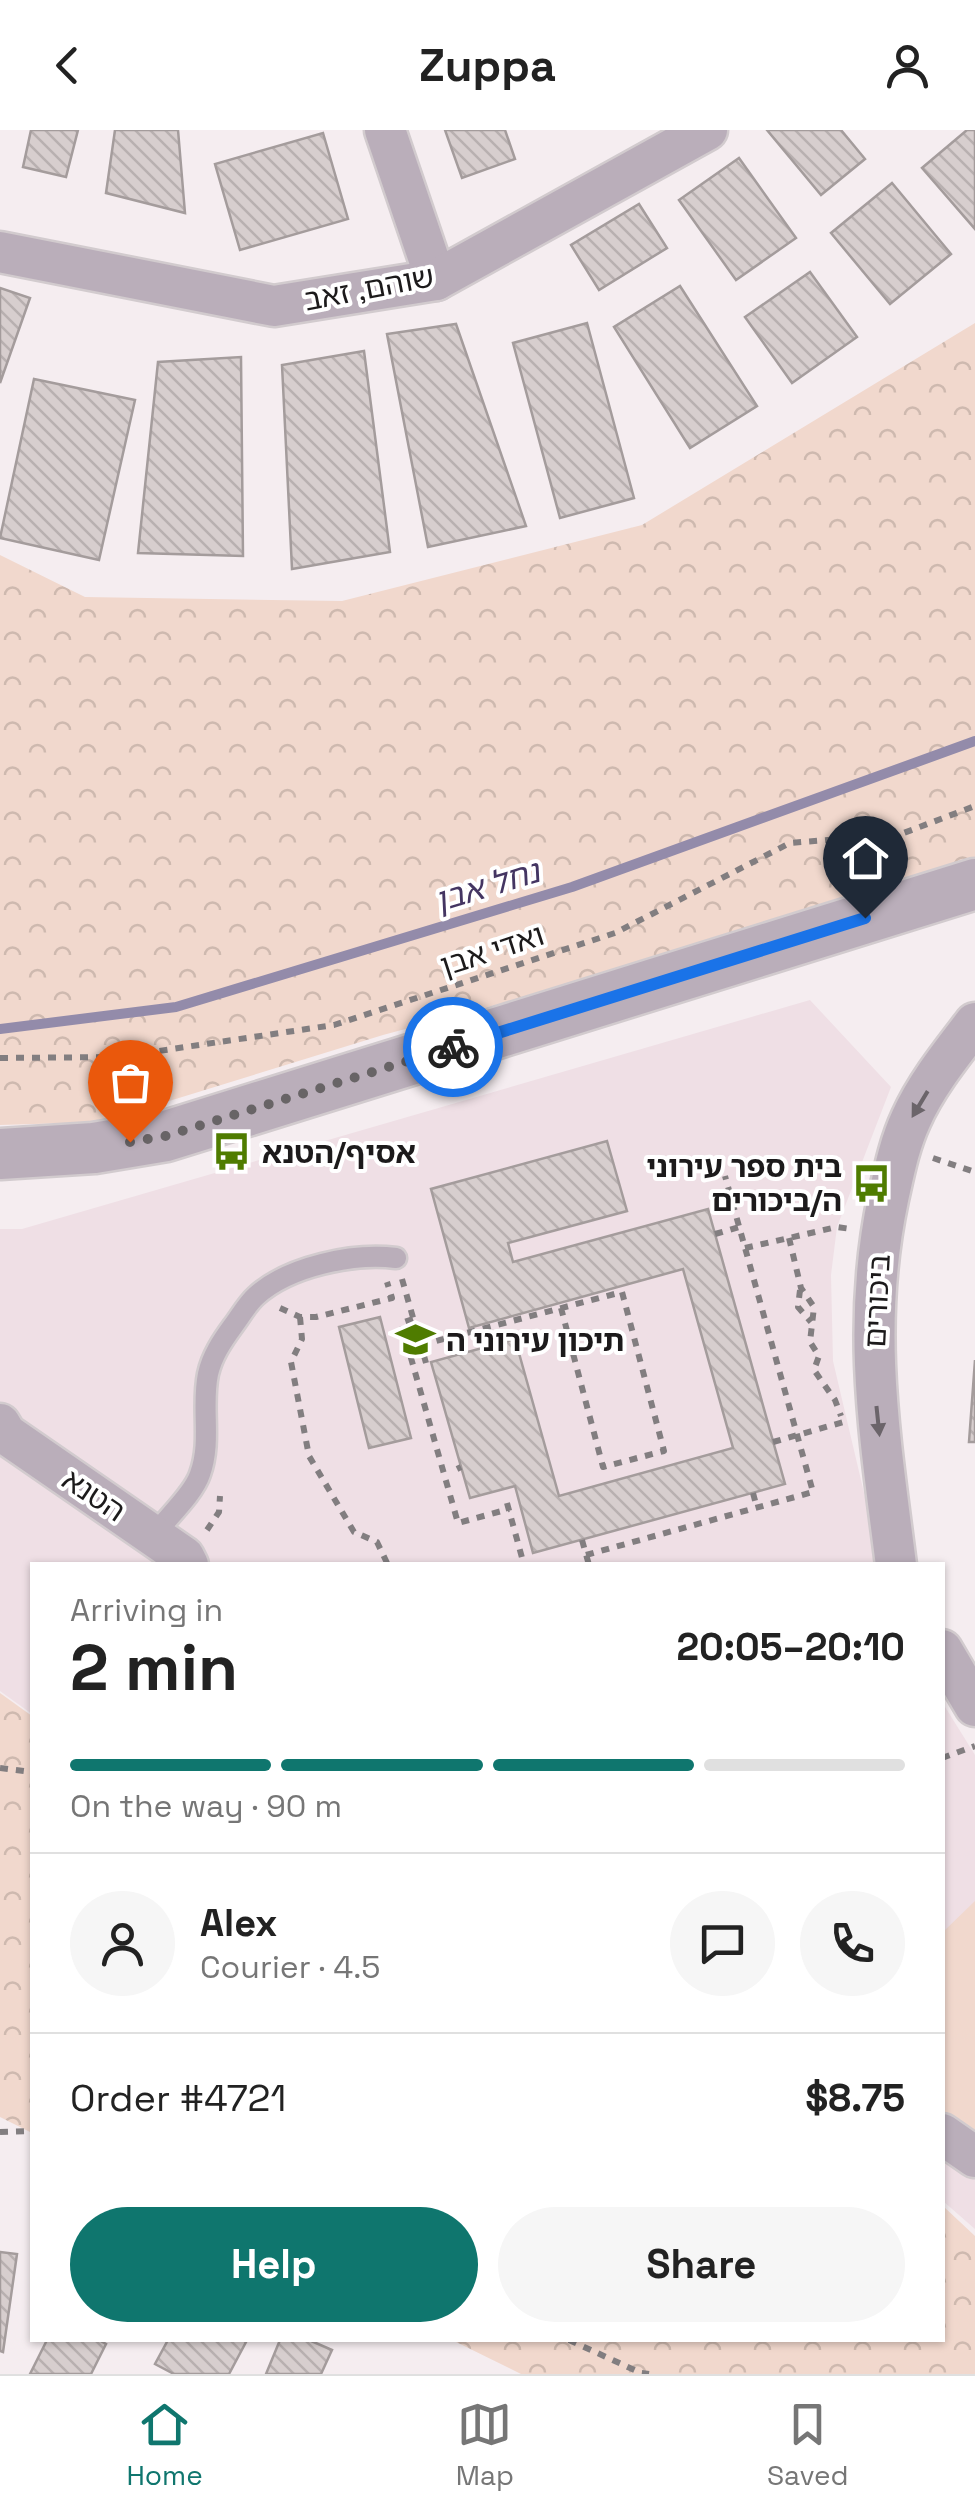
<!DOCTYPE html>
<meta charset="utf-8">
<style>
body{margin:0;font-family:"Space Grotesk","Noto Sans Hebrew",sans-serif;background:#f6f6f6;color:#222;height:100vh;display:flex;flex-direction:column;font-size:38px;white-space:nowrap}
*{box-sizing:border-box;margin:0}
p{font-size:32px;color:#767676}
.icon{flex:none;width:55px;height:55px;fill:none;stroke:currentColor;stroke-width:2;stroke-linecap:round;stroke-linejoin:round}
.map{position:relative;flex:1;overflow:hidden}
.side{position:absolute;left:30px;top:1432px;width:915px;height:780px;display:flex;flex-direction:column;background:#fff;border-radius:0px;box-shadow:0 2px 8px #0004}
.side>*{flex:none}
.pin{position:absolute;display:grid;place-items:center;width:85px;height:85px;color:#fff;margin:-102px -42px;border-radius:50% 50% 50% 0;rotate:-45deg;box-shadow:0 0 10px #0007}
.pin .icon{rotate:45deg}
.courier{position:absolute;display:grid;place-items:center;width:100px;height:100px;margin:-50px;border:8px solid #1a73e8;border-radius:50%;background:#fff;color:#222;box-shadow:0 2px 12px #0007}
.overview em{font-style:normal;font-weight:700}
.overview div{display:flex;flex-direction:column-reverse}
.overview{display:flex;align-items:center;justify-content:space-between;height:170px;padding:0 40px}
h1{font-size:65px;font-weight:700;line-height:75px}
.bar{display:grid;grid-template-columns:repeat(4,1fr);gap:15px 10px;align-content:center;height:120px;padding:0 40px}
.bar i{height:12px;border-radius:8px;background:#e0e0e0}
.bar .active{background:#0f766e}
.bar p{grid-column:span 4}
.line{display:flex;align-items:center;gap:25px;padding:0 40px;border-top:2px solid #e0e0e0}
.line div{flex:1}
.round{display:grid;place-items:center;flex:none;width:105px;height:105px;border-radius:52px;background:#f6f6f6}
.button{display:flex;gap:20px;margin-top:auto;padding:20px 40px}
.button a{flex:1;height:115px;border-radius:60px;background:#0f766e;color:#fff;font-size:40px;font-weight:700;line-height:115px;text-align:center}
.button a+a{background:#f6f6f6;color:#222}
header{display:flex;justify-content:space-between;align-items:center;height:130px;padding:0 40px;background:#fff;font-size:45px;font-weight:700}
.tabs{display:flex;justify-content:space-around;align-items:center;height:140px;border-top:2px solid #e0e0e0;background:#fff;font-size:28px;color:#767676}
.tabs a{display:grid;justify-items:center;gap:5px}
.tabs .active{color:#0f766e}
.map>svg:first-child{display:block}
.built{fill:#efdfe5}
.grass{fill:#f1d8cd}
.forest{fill:url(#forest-crowns)}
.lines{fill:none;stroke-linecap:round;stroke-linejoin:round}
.stream{stroke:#938baa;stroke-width:10}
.building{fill:url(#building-back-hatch);stroke:#a49c9c;stroke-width:2.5}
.service-casing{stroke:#d2cbce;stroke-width:25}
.minor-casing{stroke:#d2cbce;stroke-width:45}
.tertiary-casing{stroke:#d2cbce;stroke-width:55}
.path{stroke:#827e80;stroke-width:6;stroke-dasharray:8 8;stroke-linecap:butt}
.service{stroke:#baaeba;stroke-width:20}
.minor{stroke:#baaeba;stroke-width:40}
.tertiary{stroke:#baaeba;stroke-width:50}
.oneway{fill:#6b646a}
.done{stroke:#686466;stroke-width:10;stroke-dasharray:0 18}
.route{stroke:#1a73e8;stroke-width:12}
.labels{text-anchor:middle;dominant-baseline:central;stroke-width:8;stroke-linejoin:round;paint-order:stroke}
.street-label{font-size:30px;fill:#1c1a1b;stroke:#fff}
.poi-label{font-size:30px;font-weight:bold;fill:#1c1a1b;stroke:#fff;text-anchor:start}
.water-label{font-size:32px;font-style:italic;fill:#443562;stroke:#fff}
</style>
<header><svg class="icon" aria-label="back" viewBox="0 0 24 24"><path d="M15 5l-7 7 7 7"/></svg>Zuppa<svg class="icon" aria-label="person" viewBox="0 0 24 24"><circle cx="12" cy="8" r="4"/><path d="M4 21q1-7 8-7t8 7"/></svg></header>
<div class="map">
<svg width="975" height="2244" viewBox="0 0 975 2244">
<defs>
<pattern id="forest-crowns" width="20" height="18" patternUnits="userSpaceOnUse" patternTransform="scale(2.5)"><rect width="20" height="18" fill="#f1d8cd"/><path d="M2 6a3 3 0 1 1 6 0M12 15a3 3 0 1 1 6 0" fill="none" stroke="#ceb9af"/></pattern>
<pattern id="building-back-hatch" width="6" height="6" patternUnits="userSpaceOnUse" patternTransform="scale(2.5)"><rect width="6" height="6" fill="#d7cece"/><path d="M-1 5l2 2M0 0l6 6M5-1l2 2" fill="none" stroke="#b8b0b0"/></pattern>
</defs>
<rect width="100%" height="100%" fill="#f5edf0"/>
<g class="built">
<path d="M810,870L891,957L837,1097L831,1145L833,1231L881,1435H32V1584L0,1561V1099H22Z"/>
<path d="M942,1572L975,1625V2099L943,2071Z"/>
</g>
<path class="grass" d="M975,1771V2011L943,1988V1802Z"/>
<g class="forest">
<path d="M975,193V746L383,905L101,992L0,995V425L85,467L342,471L642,395Z"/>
<path d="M0,1563L32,1586V2003L0,1987Z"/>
<path d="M943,2076L975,2106V2244H521L452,2210H942Z"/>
</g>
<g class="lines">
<path class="stream" d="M0,899L176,877L572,757L975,611"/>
</g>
<g class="building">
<path d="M31,0H78L66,47L23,37Z"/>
<path d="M115,0H178L185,83L106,63Z"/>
<path d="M445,0H505L515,29L462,48Z"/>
<path d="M767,0H841L865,29L821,65Z"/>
<path d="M967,0H975V99L922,38Z"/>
<path d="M323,3L348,89L240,120L215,34Z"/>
<path d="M739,28L796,108L736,150L679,70Z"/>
<path d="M892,53L951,124L890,174L831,103Z"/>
<path d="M639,74L667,118L599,160L571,115Z"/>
<path d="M810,142L857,207L792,253L745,187Z"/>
<path d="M680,156L757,276L690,318L614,197Z"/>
<path d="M0,158L30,168L0,253Z"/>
<path d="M587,193L634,368L560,388L513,213Z"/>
<path d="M456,194L526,396L428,417L387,204Z"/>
<path d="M364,221L390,422L292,439L282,235Z"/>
<path d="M241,227L243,426L138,423L158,232Z"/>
<path d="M34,249L135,270L99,430L0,408Z"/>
<path d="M607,1011L627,1081L508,1113L513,1132L708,1079L785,1354L533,1423L515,1356L470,1368L431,1232L515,1209L559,1366L733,1318L683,1139L469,1198L431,1059Z"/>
<path d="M380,1187L411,1308L369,1318L339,1197Z"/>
<path d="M975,1230V1312H969Z"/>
<path d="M0,2122L17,2124L3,2222L0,2221Z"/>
<path d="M47,2210H99L106,2214L91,2244H30Z"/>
<path d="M168,2210H242L246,2212L229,2244H174L155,2234Z"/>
<path d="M280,2210H309L332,2220L321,2244H266Z"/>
</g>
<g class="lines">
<defs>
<path id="service" d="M154,1405C167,1388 194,1363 200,1344C212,1311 201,1277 208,1244C212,1226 222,1211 233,1196C240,1187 247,1174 256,1166C289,1136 353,1123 396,1128"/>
<g id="minor">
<path d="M385,0L436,150"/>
<path d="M0,122L274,176L436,150L707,0"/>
<path d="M0,1294L6,1304L184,1427L188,1435"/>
<path d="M896,1435C880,1308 861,1197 888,1069C894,1042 899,1015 911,989C926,955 952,923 975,893"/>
<path d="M942,1520L975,1576"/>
<path d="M942,2004L975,2027"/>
</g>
<path id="tertiary" d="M0,1024L94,1018L166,1006L975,754"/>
</defs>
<use href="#service" class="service-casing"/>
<use href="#minor" class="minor-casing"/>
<use href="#tertiary" class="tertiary-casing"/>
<g class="path">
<path d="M0,928L118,927L334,895L615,803L790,713L901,704L975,676"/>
<path d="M933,1028L975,1042"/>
<path d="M715,1104L739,1097"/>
<path d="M789,1108L801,1158L814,1177L810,1212L819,1226L814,1240L835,1270L841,1286"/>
<path d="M745,1118L837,1097L851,1099"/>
<path d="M402,1149L426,1233"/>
<path d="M800,1160L798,1177L811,1192"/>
<path d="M280,1178L300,1187H316L392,1168L387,1152"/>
<path d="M300,1187L302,1209L291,1232L309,1326L354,1402L377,1412L388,1435"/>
<path d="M413,1189L401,1193L458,1393L509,1379"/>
<path d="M421,1215L622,1162L664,1321L603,1337L561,1178"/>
<path d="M773,1312L847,1291"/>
<path d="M457,1339L461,1337"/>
<path d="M753,1363L757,1378"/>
<path d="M507,1373L524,1435"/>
<path d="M207,1400L219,1382L220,1366"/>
<path d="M582,1410L589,1435"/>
<path d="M586,1425L813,1362L725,1046"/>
<path d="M942,1628L975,1616"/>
<path d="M0,1638L32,1642"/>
<path d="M0,2002L32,2001"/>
<path d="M569,2210L641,2243L649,2244"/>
</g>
<use href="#service" class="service"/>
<use href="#minor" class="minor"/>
<use href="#tertiary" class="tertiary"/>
</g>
<defs><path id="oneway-solid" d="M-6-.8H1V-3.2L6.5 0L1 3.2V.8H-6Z" transform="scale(2.5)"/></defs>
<g class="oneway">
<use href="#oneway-solid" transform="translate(920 974) rotate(121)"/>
<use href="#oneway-solid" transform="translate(878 1291) rotate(84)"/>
</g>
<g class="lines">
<path class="done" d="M130,1012L166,1006L453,917"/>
<path class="route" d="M453,917L865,788"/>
</g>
<defs>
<symbol id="bus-bare" viewBox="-9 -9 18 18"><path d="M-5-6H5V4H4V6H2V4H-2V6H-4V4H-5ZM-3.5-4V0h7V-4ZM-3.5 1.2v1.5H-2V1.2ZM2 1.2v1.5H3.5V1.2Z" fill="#4f7c00" stroke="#fff" stroke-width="2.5" paint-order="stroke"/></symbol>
<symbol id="school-bare" viewBox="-9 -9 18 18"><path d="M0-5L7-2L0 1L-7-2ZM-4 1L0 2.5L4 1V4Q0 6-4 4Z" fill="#4f7c00" stroke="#fff" stroke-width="2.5" paint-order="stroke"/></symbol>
</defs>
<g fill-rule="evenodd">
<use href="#bus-bare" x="204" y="994" width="55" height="55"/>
<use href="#bus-bare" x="844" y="1026" width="55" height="55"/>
<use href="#school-bare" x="388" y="1182" width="55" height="55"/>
</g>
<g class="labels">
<g class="street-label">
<text transform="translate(369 158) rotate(-11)">שוהם, זאב</text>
<text transform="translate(492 820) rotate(-18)">ואדי אבן</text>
<text transform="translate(877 1171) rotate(-87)">ביכורים</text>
<text transform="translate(94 1365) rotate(34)">הטנא</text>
</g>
<g class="poi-label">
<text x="262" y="1022">אסיף/הטנא</text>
<text x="842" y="1036" text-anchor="end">בית ספר עירוני<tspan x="842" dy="34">ה/ביכורים</tspan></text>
<text x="446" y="1210">תיכון עירוני ה</text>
</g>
<g class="water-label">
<text transform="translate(487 756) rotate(-17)">נחל אבן</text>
</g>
</g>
</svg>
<div class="pin" style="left:130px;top:1012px;background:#ea580c"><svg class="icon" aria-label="bag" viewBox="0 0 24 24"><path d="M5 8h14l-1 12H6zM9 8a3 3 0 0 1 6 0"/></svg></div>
<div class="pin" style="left:865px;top:788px;background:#1f2937"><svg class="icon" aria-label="home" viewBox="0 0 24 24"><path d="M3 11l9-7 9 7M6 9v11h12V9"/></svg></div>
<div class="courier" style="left:453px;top:917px"><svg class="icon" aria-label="bike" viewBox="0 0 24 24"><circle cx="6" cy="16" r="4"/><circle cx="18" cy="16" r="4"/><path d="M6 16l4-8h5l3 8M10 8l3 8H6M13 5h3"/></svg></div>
<section class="side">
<div class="overview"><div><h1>2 min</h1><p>Arriving in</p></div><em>20:05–20:10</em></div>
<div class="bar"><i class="active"></i><i class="active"></i><i class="active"></i><i></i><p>On the way · 90 m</p></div>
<div class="line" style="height:180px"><a class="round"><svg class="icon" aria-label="person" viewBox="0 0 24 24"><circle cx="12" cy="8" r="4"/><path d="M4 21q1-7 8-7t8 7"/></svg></a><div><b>Alex</b><p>Courier · 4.5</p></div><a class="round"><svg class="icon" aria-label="chat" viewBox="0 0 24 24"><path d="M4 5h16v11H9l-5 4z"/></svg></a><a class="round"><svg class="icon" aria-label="phone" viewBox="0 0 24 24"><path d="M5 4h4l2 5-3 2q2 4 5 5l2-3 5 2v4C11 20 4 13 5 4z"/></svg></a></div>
<div class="line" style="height:130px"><div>Order #4721</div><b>$8.75</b></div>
<div class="button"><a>Help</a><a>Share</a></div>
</section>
</div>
<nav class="tabs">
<a class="active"><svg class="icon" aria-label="home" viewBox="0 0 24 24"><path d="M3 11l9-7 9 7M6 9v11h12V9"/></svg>Home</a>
<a><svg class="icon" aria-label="map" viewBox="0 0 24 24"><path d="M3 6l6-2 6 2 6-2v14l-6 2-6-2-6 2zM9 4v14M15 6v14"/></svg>Map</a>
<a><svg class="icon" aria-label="saved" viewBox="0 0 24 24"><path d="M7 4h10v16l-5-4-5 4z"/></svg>Saved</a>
</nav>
